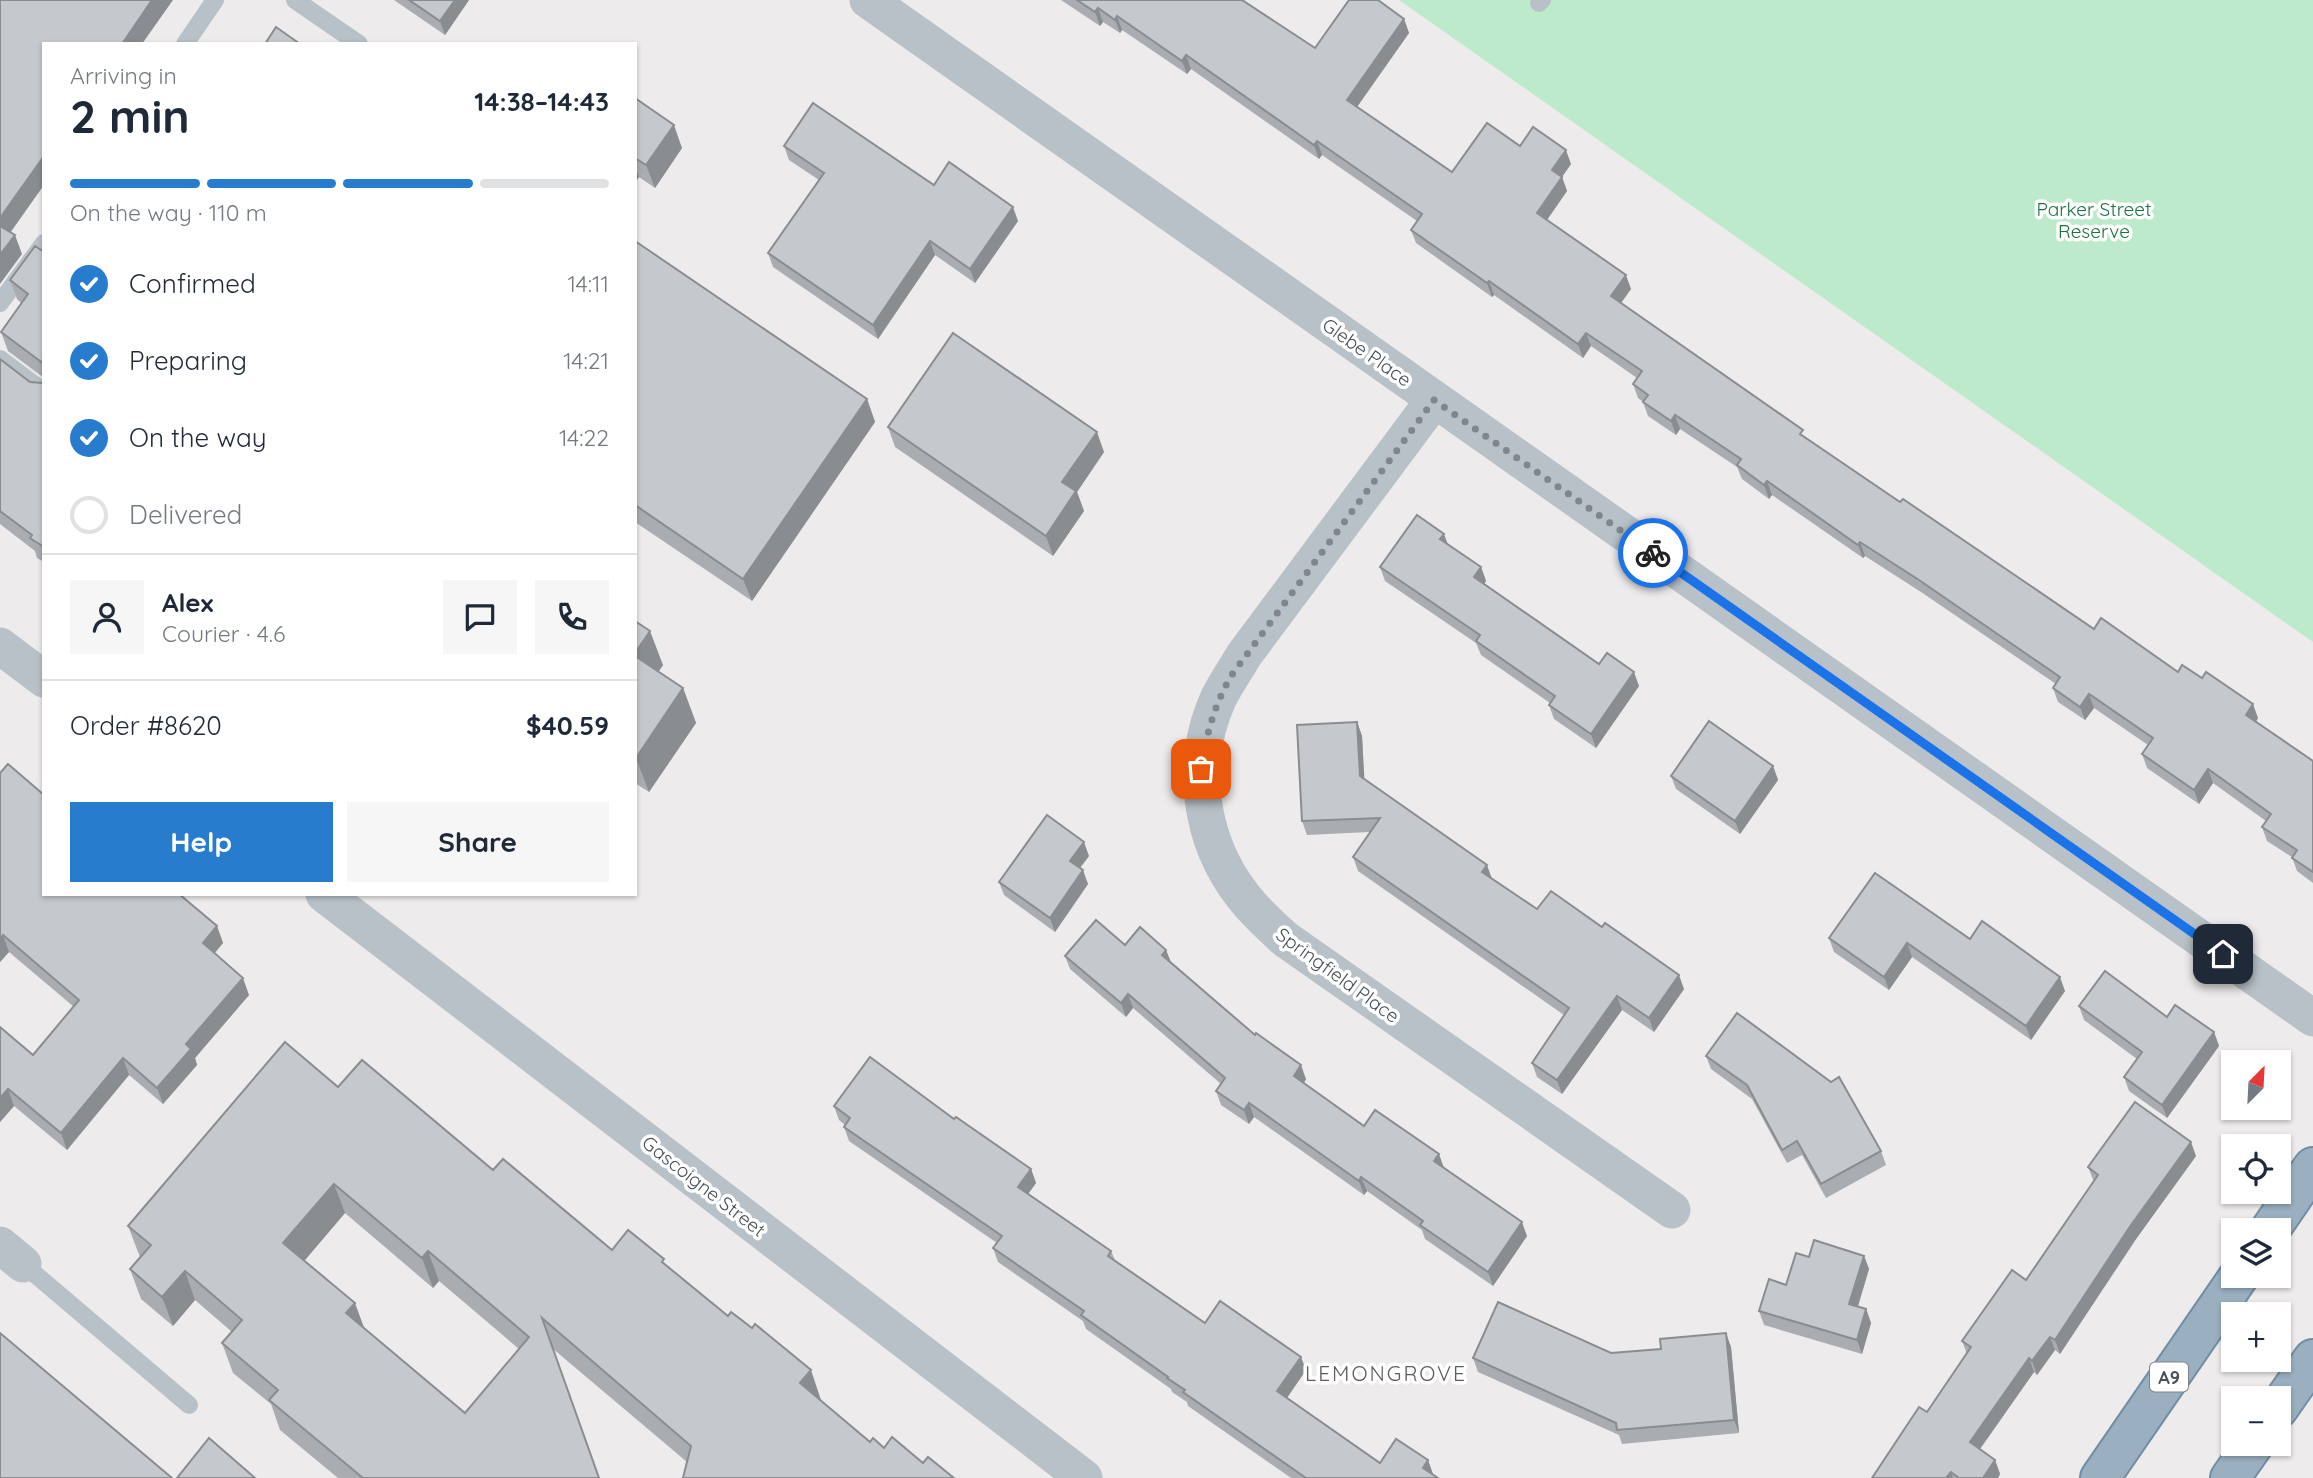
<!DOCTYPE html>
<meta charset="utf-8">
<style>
body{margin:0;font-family:Quicksand,sans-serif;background:#f6f6f7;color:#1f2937;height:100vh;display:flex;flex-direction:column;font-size:26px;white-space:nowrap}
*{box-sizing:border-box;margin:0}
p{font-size:23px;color:#747a83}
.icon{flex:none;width:38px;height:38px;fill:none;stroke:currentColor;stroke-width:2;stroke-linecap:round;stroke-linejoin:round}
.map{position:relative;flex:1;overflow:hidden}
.side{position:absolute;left:42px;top:42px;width:595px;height:854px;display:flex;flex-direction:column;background:#fff;border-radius:0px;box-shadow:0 2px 5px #0004}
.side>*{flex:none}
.needle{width:46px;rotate:24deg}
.controls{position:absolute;left:2221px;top:1050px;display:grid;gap:14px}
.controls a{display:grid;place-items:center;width:70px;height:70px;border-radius:0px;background:#fff;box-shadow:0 2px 5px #0004;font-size:35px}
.pin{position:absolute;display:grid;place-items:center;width:60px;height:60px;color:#fff;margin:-30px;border-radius:14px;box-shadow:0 4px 10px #0006}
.courier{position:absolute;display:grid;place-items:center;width:70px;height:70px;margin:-35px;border:5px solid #1a73e8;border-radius:50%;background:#fff;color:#222;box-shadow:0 2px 9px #0007}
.head em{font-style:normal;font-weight:800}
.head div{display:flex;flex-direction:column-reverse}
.head{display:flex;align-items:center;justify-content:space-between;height:119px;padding:0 28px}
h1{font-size:46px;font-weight:800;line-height:52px}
.bar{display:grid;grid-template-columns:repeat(4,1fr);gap:10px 7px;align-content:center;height:84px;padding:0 28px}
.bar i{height:9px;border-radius:5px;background:#e0e1e3}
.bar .selected{background:#277ccd}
.bar p{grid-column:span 4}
.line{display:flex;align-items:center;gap:18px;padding:0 28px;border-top:2px solid #e0e1e3}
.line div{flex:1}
.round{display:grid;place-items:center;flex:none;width:74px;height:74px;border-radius:0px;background:#f6f6f7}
ol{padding:0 28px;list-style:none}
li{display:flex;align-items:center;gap:21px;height:77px}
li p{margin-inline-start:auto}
li .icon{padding:7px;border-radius:50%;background:#277ccd;color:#fff;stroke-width:4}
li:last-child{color:#747a83}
li i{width:38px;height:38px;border:4px solid #e0e1e3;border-radius:50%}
.button{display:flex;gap:14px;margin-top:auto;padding:14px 28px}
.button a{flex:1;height:80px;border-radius:0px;background:#277ccd;color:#fff;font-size:28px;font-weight:800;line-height:80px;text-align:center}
.button a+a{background:#f6f6f7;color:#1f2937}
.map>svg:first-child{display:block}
.green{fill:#bceaca}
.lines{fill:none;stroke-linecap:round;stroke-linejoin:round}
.trunk-casing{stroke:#728da3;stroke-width:42}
.service{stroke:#b8c1c7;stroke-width:18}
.minor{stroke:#b8c1c7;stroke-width:37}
.trunk{stroke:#9ab0c0;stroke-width:38}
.wall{fill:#a9adb1;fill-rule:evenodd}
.shaded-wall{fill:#8a8d90}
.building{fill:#c5c9ce;stroke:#8a8d90;stroke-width:2;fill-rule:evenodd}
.done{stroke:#80868b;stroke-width:7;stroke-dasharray:0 12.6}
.route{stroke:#1a73e8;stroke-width:9}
.labels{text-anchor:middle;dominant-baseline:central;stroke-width:7;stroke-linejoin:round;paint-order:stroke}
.shield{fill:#fff;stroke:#7d8489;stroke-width:2}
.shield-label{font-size:18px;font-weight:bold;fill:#455057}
.park-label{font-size:19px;fill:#1d7141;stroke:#fff}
.street-label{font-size:19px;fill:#455057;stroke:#fff}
.neighbourhood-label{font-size:21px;letter-spacing:2px;fill:#595c60;stroke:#fff}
</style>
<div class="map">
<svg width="2313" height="1478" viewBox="0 0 2313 1478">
<rect width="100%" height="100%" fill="#eeebec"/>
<path class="green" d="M1399,0H2313V642Z"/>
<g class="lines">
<defs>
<g id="trunk">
<path d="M2270,1230L2313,1167"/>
<path d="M2278,1409L2313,1359"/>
<path d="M2100,1478L2239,1276"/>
<path d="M2230,1478L2254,1444"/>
</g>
</defs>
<use href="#trunk" class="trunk-casing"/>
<g class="service">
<path d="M295,0L359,44"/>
<path d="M1539,3L1542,0"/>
<path d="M185,44L215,0"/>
<path d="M0,303L44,243"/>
<path d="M0,359L44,392"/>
<path d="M23,1264L189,1405"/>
</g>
<g class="minor">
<path d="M868,0L2313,1018"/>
<path d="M1434,400L1244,655C1236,669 1226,683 1219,697C1189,762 1199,840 1243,896C1255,912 1270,925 1285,939L1672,1210"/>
<path d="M0,646L44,679"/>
<path d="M324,894L1084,1478"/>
<path d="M0,1245L23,1264"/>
</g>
<use href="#trunk" class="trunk"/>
</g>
<g class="wall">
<path d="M394,0H469L445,35Z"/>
<path d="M1061,0H1242L1315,48L1404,19L1409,33L1357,107L1452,172L1520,146L1571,164L1562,177L1567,191L1547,220L1631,289L1621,303L1807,438L1900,502L2094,629L2178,672L2258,718L2256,722L2313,761V883L2297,871L2292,857L2267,841L2262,827L2266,821L2213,783L2199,804L2147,768L2142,754L2148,745L2094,708L2085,720L2058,702L2053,688L2056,684L1924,594L1865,556L1863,558L1772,495L1769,499L1742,479L1737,467L1680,429L1676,435L1648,416L1643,402L1638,398L1633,384L1637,378L1591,346L1583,358L1494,295L1492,297L1416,243L1411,230L1417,221L1322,155L1319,159L1191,69L1187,74L1122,30L1120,33L1103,22L1100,26Z"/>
<path d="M635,98L682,148L655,188L639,177L635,183Z"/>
<path d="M784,146L934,185L1018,221L975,283L935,255L878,339L773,267L768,253L819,180L789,160Z"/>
<path d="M635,241L867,399L875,422L752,601L635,522Z"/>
<path d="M44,252V378L8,351L1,332L21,303L17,299L10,280Z"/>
<path d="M0,359L30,382L42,383L44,381V562L37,558L35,551L0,524Z"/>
<path d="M888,427L1104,452L1077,492L1084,511L1053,556L895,447Z"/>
<path d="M1448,544L1481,567L1486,581L1484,584L1599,664L1639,686L1596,748L1554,719L1549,705L1550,703L1481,655L1476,643L1385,581L1380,567Z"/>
<path d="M635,621L663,665L658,672L683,688L696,723L649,792L635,783Z"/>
<path d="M1357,722L1362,736L1364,779L1492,878L1537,909L1684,989L1654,1032L1622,1010L1562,1094L1537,1077L1532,1063L1564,1015L1358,871L1353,857L1370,832L1307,835L1302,821Z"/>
<path d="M1773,766L1778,780L1740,834L1676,789L1671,776Z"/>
<path d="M0,773L44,894L217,926L223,943L214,953L249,995L195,1058L197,1065L163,1104L129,1075L67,1150L14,1106L0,1122V1027L33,1055L74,1007L9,952L0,962Z"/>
<path d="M1089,856L1080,868L1088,884L1055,932L1004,895L999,882Z"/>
<path d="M1829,938L1970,939L2065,991L2031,1040L1912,957L1889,990L1834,952Z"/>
<path d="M1125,945L1166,950L1171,962L1255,1035L1306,1079L1304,1083L1364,1126L1444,1168L1527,1236L1493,1286L1425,1239L1422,1230L1367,1191L1364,1195L1254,1117L1249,1124L1221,1105L1216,1091L1221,1084L1133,1008L1126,1017L1070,969L1065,956Z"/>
<path d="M2079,1006L2167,1017L2214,1032L2219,1046L2167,1118L2129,1091L2124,1077L2137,1059L2084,1020Z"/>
<path d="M1706,1056L1881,1151L1886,1165L1826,1198L1802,1155L1787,1163L1752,1099L1711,1069Z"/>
<path d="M338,1087L493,1170L612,1250L666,1266L821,1401L870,1442L923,1463L954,1478L687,1462L552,1348L599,1478H338L280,1430L271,1404L233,1373L222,1343L232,1332L195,1300L173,1326L141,1299L130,1269L140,1257L128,1226ZM345,1213L433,1288L439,1281L519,1349L465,1413L364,1328L304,1261Z"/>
<path d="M834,1106L954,1119L1031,1169L1036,1183L1028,1194L1111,1251L1115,1260L1205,1323L1306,1370L1287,1398L1380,1463L1428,1460L1433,1475L1438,1478H1291L1188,1406L1187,1402L1172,1392L1171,1389L1086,1329L1083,1321L998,1262L993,1248L997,1243L849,1141L844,1127L845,1125L839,1120Z"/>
<path d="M2196,1156L2136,1239L2060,1354L2055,1350L2037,1375L2034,1372L1980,1449L1995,1460L2000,1474L1998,1478H1872L1927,1412L1967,1354L1962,1341L2026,1280L2094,1182L2088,1167Z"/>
<path d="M1864,1256L1869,1269L1858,1307L1866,1309L1871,1323L1862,1354L1764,1325L1759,1311L1786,1285L1809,1257Z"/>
<path d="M1731,1347L1739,1433L1622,1444L1619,1435L1478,1372L1473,1358L1611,1353Z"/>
</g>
<g class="shaded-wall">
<path d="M152,0H173L142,44H122Z"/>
<path d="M455,0H469L445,35L440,21Z"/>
<path d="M1098,8L1103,22L1100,26L1095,12Z"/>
<path d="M1117,16L1122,30L1120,33L1115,20Z"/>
<path d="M1404,19L1409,33L1352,114L1347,100Z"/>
<path d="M1186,55L1191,69L1187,74L1182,61Z"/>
<path d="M674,125L682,148L655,188L646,165Z"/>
<path d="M1317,141L1322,155L1319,159L1314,145Z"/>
<path d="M1566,150L1571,164L1557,184L1552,170Z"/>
<path d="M44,156V185L3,243L0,234V218Z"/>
<path d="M635,166L639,177L635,183Z"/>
<path d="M1562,177L1567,191L1542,227L1537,213Z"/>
<path d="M1013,207L1018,221L975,283L970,269Z"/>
<path d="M15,235L22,254L0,284V255Z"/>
<path d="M930,241L935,255L878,339L873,325Z"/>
<path d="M1626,275L1631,289L1616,310L1611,296Z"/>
<path d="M1489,281L1494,295L1492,297L1487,283Z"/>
<path d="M1586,333L1591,346L1583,358L1578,344Z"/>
<path d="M867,399L875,422L752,601L743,579Z"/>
<path d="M1675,415L1680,429L1676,435L1671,421Z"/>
<path d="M1097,432L1104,452L1077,492L1084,511L1053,556L1046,536L1062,482Z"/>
<path d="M1767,481L1772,495L1769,499L1764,485Z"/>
<path d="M1444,534L1449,547L1440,539Z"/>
<path d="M1860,542L1865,556L1863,558L1858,545Z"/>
<path d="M1481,567L1486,581L1479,591L1474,577Z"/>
<path d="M650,631L663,665L646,690L635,659V653Z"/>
<path d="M1634,672L1639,686L1596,748L1591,734Z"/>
<path d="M683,688L696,723L649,792L636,758Z"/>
<path d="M2089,694L2094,708L2085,720L2080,707Z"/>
<path d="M2253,704L2258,718L2251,729L2246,715Z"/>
<path d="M1357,722L1362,736L1365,790L1360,776Z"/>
<path d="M1773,766L1778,780L1740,834L1735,821Z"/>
<path d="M2208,769L2213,783L2199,804L2194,790Z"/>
<path d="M1084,842L1089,856L1075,874L1070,861Z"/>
<path d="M1487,865L1492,879L1482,872Z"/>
<path d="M1083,870L1088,884L1055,932L1050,918Z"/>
<path d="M217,926L223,943L209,960L203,943Z"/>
<path d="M3,935L9,952L0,962V939Z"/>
<path d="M1907,943L1912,957L1889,990L1884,977Z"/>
<path d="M1166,950L1171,963L1162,955Z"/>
<path d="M1679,975L1684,989L1654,1032L1649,1018Z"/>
<path d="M2060,977L2065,991L2031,1040L2026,1026Z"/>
<path d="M243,978L249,995L195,1058L197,1065L163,1104L157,1088L186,1044Z"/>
<path d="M1128,994L1133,1008L1126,1017L1121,1003Z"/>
<path d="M1617,996L1622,1010L1562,1094L1557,1080Z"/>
<path d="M2214,1032L2219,1046L2167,1118L2162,1105Z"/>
<path d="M123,1058L129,1075L67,1150L61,1133Z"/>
<path d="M1301,1065L1306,1079L1299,1090L1294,1076Z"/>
<path d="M8,1089L14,1106L0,1122V1098Z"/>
<path d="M1249,1103L1254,1117L1249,1124L1244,1110Z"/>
<path d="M2191,1142L2196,1156L2136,1239L2060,1354L2055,1340L2131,1225Z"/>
<path d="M1439,1154L1444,1168L1434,1161Z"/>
<path d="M1031,1169L1036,1183L1023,1201L1018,1187Z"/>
<path d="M1361,1177L1367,1191L1364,1195L1359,1181Z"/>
<path d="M334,1184L345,1213L294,1273L283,1243Z"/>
<path d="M1522,1222L1527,1236L1493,1286L1488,1272Z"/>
<path d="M428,1251L439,1281L433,1288L422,1258Z"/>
<path d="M1864,1256L1869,1269L1854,1318L1849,1304Z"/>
<path d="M185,1271L195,1300L173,1326L162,1297Z"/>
<path d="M355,1303L366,1333L346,1313Z"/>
<path d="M1866,1309L1871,1323L1862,1354L1857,1340Z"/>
<path d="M1726,1333L1731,1347L1739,1433L1734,1420Z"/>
<path d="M2050,1337L2055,1350L2037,1375L2032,1361Z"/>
<path d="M1301,1357L1306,1370L1282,1405L1277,1391Z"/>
<path d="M2029,1358L2034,1372L1975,1456L1970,1442Z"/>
<path d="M811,1370L821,1400L811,1413L800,1383Z"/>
<path d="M1428,1460L1433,1474L1431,1478L1423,1468Z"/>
<path d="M1995,1460L2000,1474L1998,1478H1983Z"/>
<path d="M1951,1472L1953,1478H1946Z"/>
</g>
<g class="building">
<path d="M0,0H152L122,44H44V156L0,218Z"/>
<path d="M409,0H455L440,21Z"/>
<path d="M1077,0H1242L1315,48L1349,0H1378L1404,19L1347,100L1452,172L1487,123L1520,146L1533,127L1566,150L1552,170L1562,177L1537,213L1626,275L1611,296L1803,430L1800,434L1900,502L1903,499L2094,629L2101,618L2178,672L2182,665L2202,678L2206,672L2253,704L2246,715L2313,761V872L2292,858L2297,850L2262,827L2271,814L2208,769L2194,790L2142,754L2153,738L2089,694L2080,707L2053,688L2060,677L1919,580L1860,542L1858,545L1767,481L1764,485L1737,465L1741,459L1675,415L1671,421L1643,402L1648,395L1633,384L1642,371L1586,333L1578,344L1489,281L1487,283L1411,230L1422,214L1317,141L1314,145L1186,55L1182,61L1117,16L1115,20L1098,8L1095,12Z"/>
<path d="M276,27L300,44H265Z"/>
<path d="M635,98L674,125L646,165L635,158Z"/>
<path d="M813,103L934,185L949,162L1013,207L970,269L930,241L873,325L768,253L824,173L784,146Z"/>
<path d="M0,226L15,235L0,255Z"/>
<path d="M635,241L867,399L743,579L635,505Z"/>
<path d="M35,246L44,252V364L1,332L28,294L10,280Z"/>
<path d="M953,333L1097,432L1062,482L1076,491L1046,536L888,427Z"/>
<path d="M0,359L30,382L42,383L44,381V547L30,538L32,535L0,511Z"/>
<path d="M1417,515L1444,534L1440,539L1481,567L1474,577L1599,664L1607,653L1634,672L1591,734L1549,705L1555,696L1476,641L1480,635L1380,567Z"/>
<path d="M635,621L650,631L635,653Z"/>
<path d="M635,656L683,688L636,758L635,757Z"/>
<path d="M1709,721L1773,766L1735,821L1671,776Z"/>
<path d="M1357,722L1360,776L1487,865L1482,872L1537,909L1551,891L1602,927L1605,923L1679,975L1649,1018L1617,996L1557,1080L1532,1063L1569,1008L1353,857L1380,818L1302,821L1297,725Z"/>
<path d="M8,764L44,795V894H179L217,926L203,943L243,978L186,1044L191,1049L157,1088L123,1058L61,1133L8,1089L0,1098V1027L33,1055L79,1000L3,935L0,939V773Z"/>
<path d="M1047,815L1084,842L1070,861L1083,870L1050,918L999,882Z"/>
<path d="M1875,873L1970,939L1982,921L2060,977L2026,1026L1907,943L1884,977L1829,938Z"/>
<path d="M1096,920L1125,945L1140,927L1166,950L1162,955L1255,1035L1256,1033L1301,1065L1294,1076L1364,1126L1375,1110L1439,1154L1434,1161L1522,1222L1488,1272L1420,1225L1423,1221L1361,1177L1359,1181L1249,1103L1244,1110L1216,1091L1225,1078L1128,994L1121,1003L1065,956Z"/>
<path d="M2105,971L2167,1017L2175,1005L2214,1032L2162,1105L2124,1077L2142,1052L2079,1006Z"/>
<path d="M1737,1013L1831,1082L1839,1077L1881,1151L1821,1184L1797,1141L1782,1150L1747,1085L1706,1056Z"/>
<path d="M285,1042L338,1087L362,1060L493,1170L503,1159L612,1250L628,1230L664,1259L662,1262L728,1316L731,1312L752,1328L755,1324L811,1370L800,1383L870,1442L873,1438L884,1448L892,1437L923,1463L928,1457L954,1478H683L691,1446L542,1318L599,1478H363L269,1400L278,1390L222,1343L242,1320L185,1271L162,1297L130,1269L151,1245L128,1226ZM334,1184L422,1258L428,1251L529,1337L465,1413L346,1313L355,1303L283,1243Z"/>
<path d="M870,1057L954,1119L956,1117L1031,1169L1018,1187L1111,1251L1108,1256L1205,1323L1220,1301L1301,1357L1277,1391L1380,1463L1396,1439L1428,1460L1423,1468L1438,1478H1306L1183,1392L1185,1390L1167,1378L1168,1377L1081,1315L1084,1311L993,1248L1002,1236L844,1127L850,1118L834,1106Z"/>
<path d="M2135,1102L2191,1142L2131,1225L2055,1340L2050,1337L2032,1361L2029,1358L1970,1442L1995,1460L1983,1478H1959L1951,1472L1946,1478H1872L1919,1407L1927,1412L1971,1347L1962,1341L2012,1270L2026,1280L2098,1175L2088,1167Z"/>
<path d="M1814,1240L1864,1256L1849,1304L1866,1309L1857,1340L1759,1311L1769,1279L1786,1285L1796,1253L1809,1257Z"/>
<path d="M1498,1302L1611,1353L1661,1349L1660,1339L1726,1333L1734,1420L1617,1430L1616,1423L1473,1358Z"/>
<path d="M0,1333L172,1478H0Z"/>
<path d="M209,1438L255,1478H177Z"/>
</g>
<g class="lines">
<path class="done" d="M1201,769C1206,735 1214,706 1231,676L1434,400L1653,553"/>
<path class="route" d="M1653,553L2223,954"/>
</g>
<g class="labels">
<rect class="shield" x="2150" y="1362.5" width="38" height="29" rx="5"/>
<g class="shield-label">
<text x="2169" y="1377">A9</text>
</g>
<g class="park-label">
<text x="2094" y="209">Parker Street<tspan x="2094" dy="22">Reserve</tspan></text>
</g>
<g class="street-label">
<text transform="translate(1367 352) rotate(35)">Glebe Place</text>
<text transform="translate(1338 975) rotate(36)">Springfield Place</text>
<text transform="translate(704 1186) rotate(38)">Gascoigne Street</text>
</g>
<g class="neighbourhood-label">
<text x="1386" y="1373">LEMONGROVE</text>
</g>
</g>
</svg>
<div class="controls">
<a><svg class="needle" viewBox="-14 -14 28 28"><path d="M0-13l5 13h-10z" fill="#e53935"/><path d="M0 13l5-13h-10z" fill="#747a83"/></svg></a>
<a><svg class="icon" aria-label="locate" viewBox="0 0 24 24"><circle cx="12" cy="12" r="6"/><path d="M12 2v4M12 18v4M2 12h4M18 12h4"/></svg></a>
<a><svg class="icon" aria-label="layers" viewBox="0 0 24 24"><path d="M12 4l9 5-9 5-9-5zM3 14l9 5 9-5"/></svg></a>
<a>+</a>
<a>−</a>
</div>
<div class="pin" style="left:1201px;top:769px;background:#ea580c"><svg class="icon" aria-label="bag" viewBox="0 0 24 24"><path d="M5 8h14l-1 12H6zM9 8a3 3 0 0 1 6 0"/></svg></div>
<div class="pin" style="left:2223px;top:954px;background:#1f2937"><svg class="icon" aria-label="home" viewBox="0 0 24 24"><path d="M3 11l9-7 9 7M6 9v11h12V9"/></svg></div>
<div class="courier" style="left:1653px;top:553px"><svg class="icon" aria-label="bike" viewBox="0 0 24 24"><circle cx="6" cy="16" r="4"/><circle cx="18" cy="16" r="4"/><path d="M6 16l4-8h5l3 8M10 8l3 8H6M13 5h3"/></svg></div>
<section class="side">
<div class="head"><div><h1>2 min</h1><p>Arriving in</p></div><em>14:38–14:43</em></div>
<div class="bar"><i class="selected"></i><i class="selected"></i><i class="selected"></i><i></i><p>On the way · 110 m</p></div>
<ol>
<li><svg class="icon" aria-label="check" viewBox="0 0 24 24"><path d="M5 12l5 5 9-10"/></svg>Confirmed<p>14:11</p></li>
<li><svg class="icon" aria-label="check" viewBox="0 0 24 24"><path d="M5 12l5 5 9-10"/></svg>Preparing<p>14:21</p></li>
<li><svg class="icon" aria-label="check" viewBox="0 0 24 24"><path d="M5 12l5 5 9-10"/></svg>On the way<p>14:22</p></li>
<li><i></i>Delivered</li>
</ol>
<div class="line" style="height:126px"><a class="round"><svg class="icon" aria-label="person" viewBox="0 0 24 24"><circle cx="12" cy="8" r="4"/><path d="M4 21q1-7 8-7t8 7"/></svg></a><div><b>Alex</b><p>Courier · 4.6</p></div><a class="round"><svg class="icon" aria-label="chat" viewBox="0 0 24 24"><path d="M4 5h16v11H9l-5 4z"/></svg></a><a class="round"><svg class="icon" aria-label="phone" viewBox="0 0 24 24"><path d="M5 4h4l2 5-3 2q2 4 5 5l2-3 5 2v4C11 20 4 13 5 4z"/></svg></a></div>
<div class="line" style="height:91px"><div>Order #8620</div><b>$40.59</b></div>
<div class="button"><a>Help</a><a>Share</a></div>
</section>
</div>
